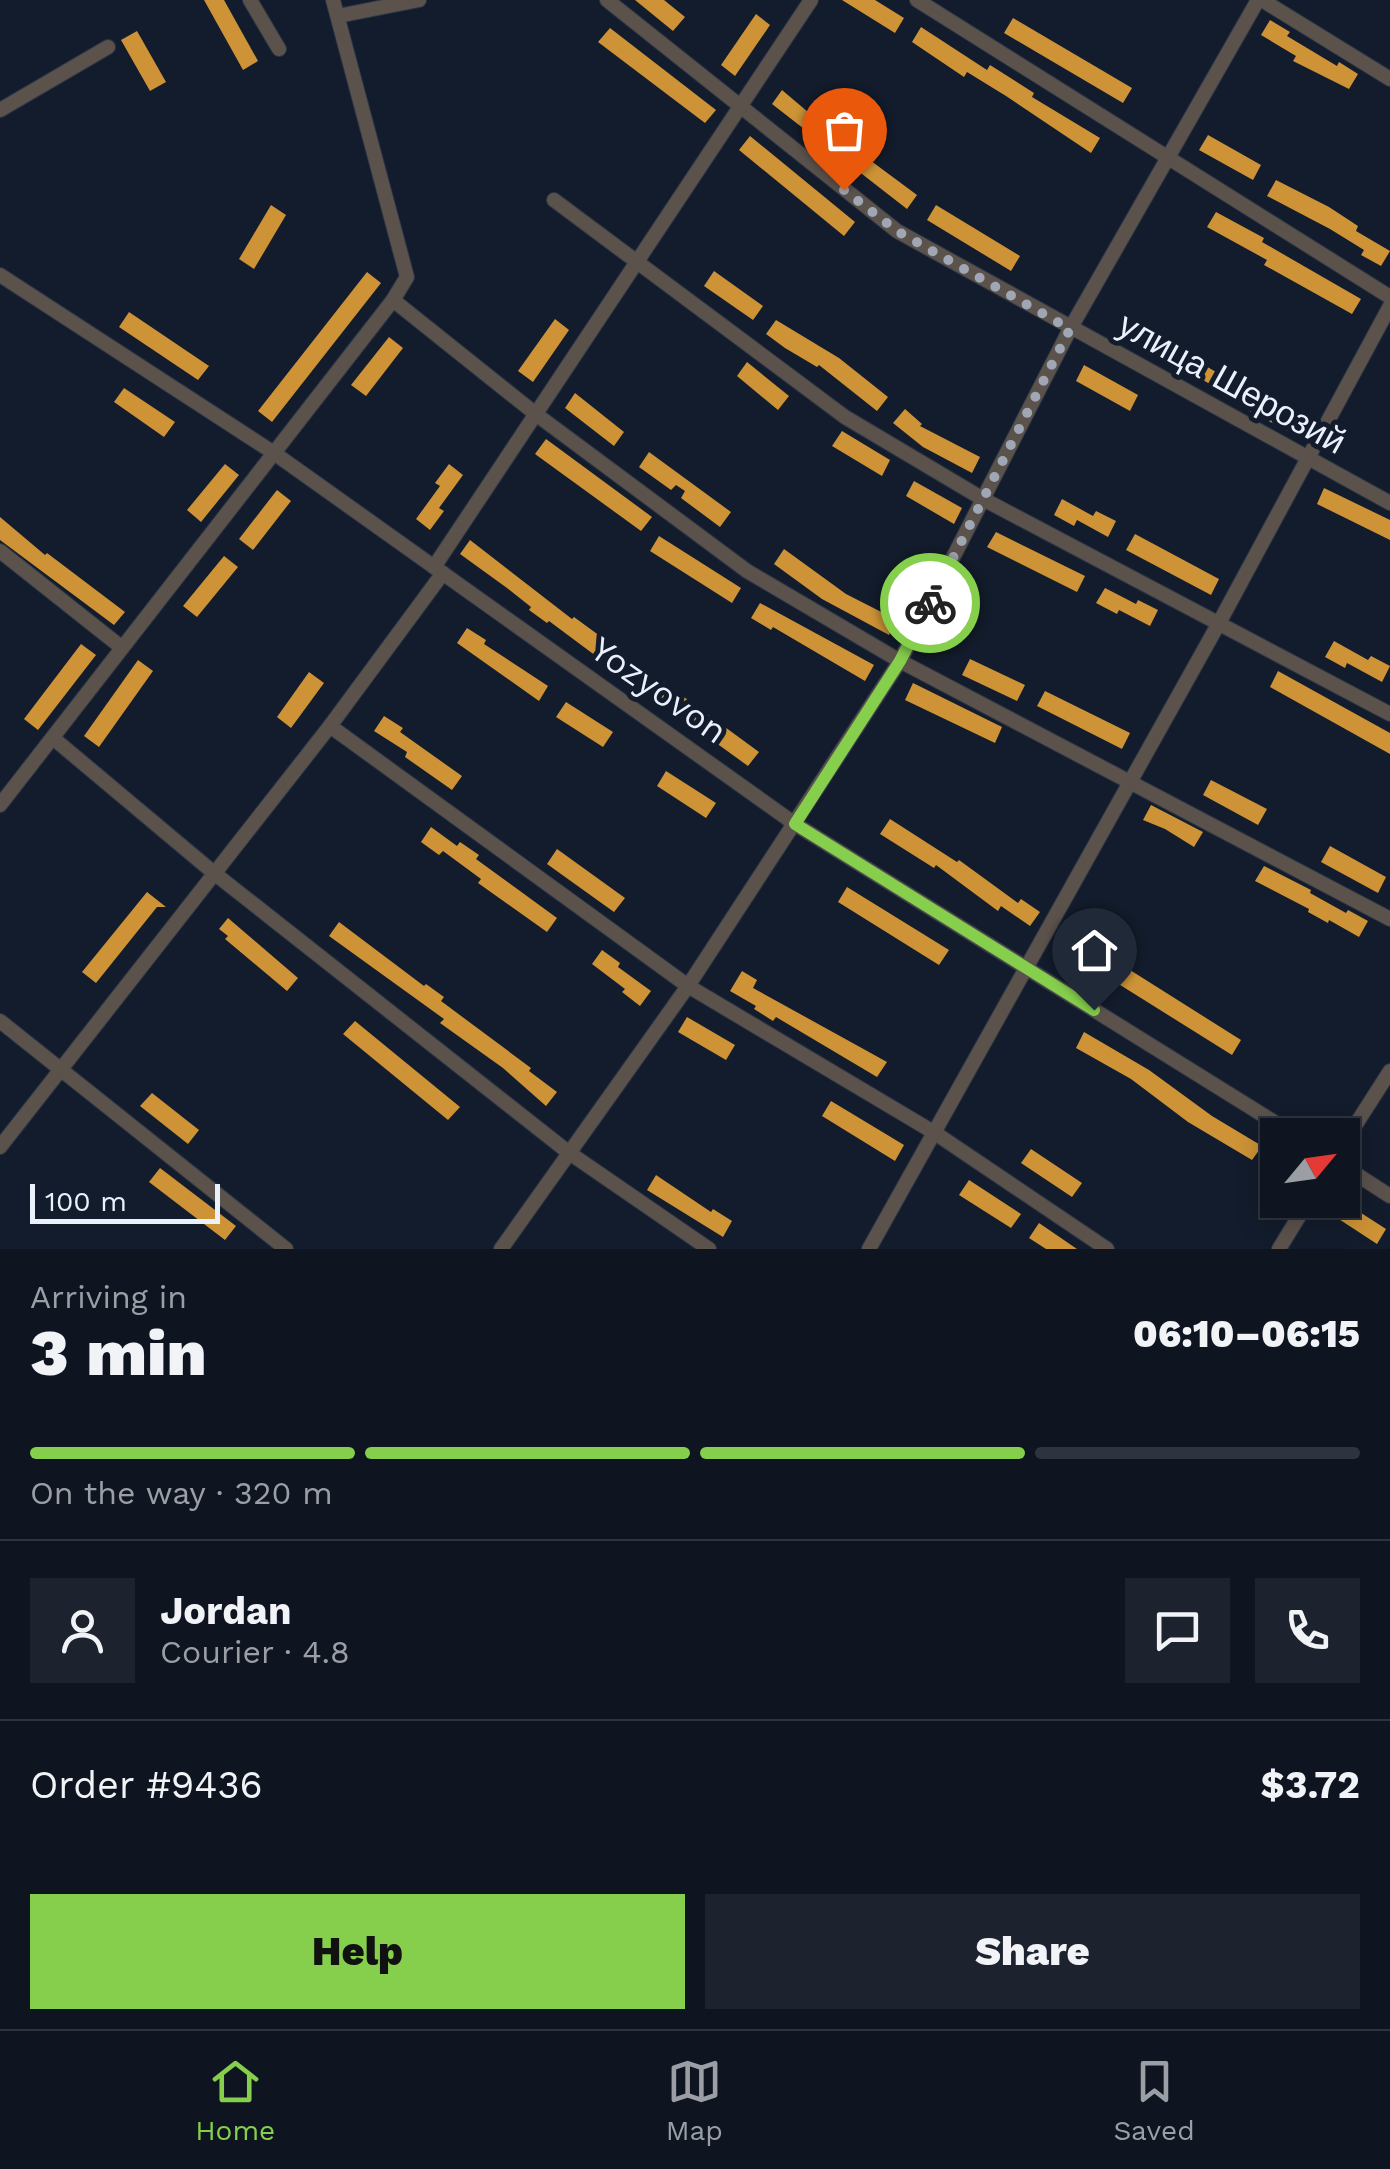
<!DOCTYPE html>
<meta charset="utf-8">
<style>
body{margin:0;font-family:"Work Sans",sans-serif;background:#1c222e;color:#f1f3f6;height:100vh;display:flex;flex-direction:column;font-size:38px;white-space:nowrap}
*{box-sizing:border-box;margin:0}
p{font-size:32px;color:#9b9fa5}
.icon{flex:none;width:55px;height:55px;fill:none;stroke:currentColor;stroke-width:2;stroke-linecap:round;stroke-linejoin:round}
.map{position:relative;height:1249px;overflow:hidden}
.panel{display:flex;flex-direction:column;background:#0e1521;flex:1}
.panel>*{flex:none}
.needle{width:65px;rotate:61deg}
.fabs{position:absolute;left:1260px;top:1118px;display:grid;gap:20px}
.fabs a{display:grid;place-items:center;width:100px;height:100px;border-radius:0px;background:#0e1521;box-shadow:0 5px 25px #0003,0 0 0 2px #2e343f;font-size:50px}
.scale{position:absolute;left:30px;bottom:25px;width:190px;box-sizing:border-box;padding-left:10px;border:5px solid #eaf1fd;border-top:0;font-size:28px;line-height:35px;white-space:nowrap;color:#eaf1fd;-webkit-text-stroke:8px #131c2c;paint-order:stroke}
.pin{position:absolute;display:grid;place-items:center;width:85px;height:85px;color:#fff;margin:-102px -42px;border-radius:50% 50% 50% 0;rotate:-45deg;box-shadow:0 0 10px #0007}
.pin .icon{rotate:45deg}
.courier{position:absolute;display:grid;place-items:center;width:100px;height:100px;margin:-50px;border:8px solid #85cf4c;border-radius:50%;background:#fff;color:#222;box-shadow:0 2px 12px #0007}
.summary em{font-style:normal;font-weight:800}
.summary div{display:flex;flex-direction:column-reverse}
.summary{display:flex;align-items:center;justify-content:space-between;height:170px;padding:0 30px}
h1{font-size:65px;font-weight:800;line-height:75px}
.bar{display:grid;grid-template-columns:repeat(4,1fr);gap:15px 10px;align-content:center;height:120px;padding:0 30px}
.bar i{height:12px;border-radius:8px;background:#2e343f}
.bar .on{background:#85cf4c}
.bar p{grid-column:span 4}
.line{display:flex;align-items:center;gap:25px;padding:0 30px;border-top:2px solid #2e343f}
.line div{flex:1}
.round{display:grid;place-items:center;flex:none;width:105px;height:105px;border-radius:0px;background:#1c222e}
.primary-button{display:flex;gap:20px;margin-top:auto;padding:20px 30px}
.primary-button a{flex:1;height:115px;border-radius:0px;background:#85cf4c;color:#111;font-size:40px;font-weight:800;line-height:115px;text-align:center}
.primary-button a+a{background:#1c222e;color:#f1f3f6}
.dock{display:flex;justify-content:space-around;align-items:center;height:140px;border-top:2px solid #2e343f;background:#0e1521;font-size:28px;color:#9b9fa5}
.dock a{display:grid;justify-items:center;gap:5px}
.dock .on{color:#85cf4c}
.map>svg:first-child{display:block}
.building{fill:#cd9336}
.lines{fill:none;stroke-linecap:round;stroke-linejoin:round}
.minor-casing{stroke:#2d3645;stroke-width:16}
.minor{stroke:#5b524c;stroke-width:14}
.done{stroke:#9fa6b4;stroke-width:10;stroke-dasharray:0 18}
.route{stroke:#85cf4c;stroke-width:12}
.labels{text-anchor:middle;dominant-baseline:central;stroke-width:10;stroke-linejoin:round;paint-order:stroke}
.street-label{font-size:35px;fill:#eaf1fd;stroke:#131c2c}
</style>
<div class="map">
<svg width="1390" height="1249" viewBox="0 0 1390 1249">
<rect width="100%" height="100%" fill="#131c2c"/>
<g class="building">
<path d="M204,0H224L258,61L243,70Z"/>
<path d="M635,0H664L685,17L673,31Z"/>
<path d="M842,0H875L904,18L895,33Z"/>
<path d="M756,14L770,25L735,76L721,65Z"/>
<path d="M1013,18L1132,88L1123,103L1004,33Z"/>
<path d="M1270,20L1290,32L1287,36L1337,66L1339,62L1358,74L1349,89L1293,61L1296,56L1261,35Z"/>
<path d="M921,27L987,70L990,65L1009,77L1034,93L1032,97L1100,138L1091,153L1006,96L967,72L964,77L912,42Z"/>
<path d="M610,28L716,110L705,123L598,42Z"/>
<path d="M137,31L166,82L150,91L121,40Z"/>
<path d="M782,90L828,129L917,195L907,209L772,104Z"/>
<path d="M1208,135L1261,165L1253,180L1199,150Z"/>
<path d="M750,136L855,222L844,236L739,150Z"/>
<path d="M1276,180L1329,207L1358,226L1356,231L1390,251L1381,266L1361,255L1364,250L1330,229L1267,196Z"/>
<path d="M271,205L286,215L254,269L239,259Z"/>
<path d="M936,205L1020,256L1011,271L927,220Z"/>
<path d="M1216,212L1264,238L1262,242L1361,299L1352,314L1264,265L1267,260L1207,227Z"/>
<path d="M714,271L763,306L753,320L704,286Z"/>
<path d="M367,272L381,283L272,422L258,411Z"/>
<path d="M129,312L209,366L198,380L119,327Z"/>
<path d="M555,319L569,330L533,382L518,371Z"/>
<path d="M776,320L839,358L888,397L877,411L819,365L817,367L785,348L766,334Z"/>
<path d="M1153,335L1216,372L1218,368L1237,380L1228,395L1198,377L1196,381L1144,350Z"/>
<path d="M389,337L403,348L366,396L351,385Z"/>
<path d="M747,362L789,396L778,410L737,376Z"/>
<path d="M1084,365L1138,395L1130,411L1076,381Z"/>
<path d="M124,388L175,422L164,437L114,402Z"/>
<path d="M575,393L624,432L614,446L565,408Z"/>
<path d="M1258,396L1305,420L1296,435L1249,411Z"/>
<path d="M905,409L922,424L920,426L980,457L972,473L923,447L893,423Z"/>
<path d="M842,431L890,460L882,476L832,446Z"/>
<path d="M546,439L652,517L641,531L535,454Z"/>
<path d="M649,452L731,512L720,527L681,498L685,491L676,485L671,490L639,467Z"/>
<path d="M225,464L239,475L201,522L187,510Z"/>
<path d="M449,464L463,475L439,508L444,511L430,530L416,519L440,486L435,483Z"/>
<path d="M914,481L962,508L954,524L906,496Z"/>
<path d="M1324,488L1390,520V540L1317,504Z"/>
<path d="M277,490L291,501L253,550L239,539Z"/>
<path d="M1062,499L1093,516L1096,511L1116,521L1108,537L1077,520L1074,526L1054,515Z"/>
<path d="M0,517L45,555L47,553L125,612L114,625L0,540Z"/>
<path d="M996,532L1085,576L1077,592L987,547Z"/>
<path d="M1135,534L1219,579L1211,595L1126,550Z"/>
<path d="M659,536L741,588L732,603L650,551Z"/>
<path d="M470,540L572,619L574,617L619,650L608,665L549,621L547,623L529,610L531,607L507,588L460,554Z"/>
<path d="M784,549L846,594L897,620L889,635L822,599L774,564Z"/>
<path d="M224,556L238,567L197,617L183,606Z"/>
<path d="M1105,588L1136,604L1138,600L1158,610L1150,626L1119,610L1117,614L1096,603Z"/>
<path d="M760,603L874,665L865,681L773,627L771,630L751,618Z"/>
<path d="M467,628L486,640L484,644L548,686L539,701L457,643Z"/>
<path d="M1334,641L1368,660L1371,656L1390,666L1382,682L1347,663L1345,668L1325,657Z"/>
<path d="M81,644L96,655L38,730L24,719Z"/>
<path d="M970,659L1025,685L1017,701L962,675Z"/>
<path d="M138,660L153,671L99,747L84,736Z"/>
<path d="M1278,671L1390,733V754L1270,687Z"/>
<path d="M309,672L324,683L291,728L277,717Z"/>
<path d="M658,678L759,752L748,766L647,693Z"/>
<path d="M913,683L1002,727L995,743L905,700Z"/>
<path d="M1045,691L1130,733L1122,749L1037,706Z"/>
<path d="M566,702L613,732L603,747L556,717Z"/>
<path d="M384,716L403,728L400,732L462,776L452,790L405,757L407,752L374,731Z"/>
<path d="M666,771L716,803L706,818L657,786Z"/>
<path d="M1211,780L1267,809L1258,825L1203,795Z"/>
<path d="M1151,805L1203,832L1194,847L1165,829L1143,820Z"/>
<path d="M890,819L957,862L959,860L1018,903L1021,899L1040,912L1030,926L1001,906L998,911L936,865L934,868L880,834Z"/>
<path d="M431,827L457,846L460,842L479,855L476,859L557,918L547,932L478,883L481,879L443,851L439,855L421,842Z"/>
<path d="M1330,846L1386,877L1378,893L1321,862Z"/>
<path d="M557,849L625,898L614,912L547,864Z"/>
<path d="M1264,866L1311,890L1310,893L1346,913L1348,910L1368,921L1359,937L1329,920L1328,923L1308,912L1309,909L1255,881Z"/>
<path d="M847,887L949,950L939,965L838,902Z"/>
<path d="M147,892L166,907H157L96,983L82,972Z"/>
<path d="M228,918L298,978L287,991L225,939L228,936L219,929Z"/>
<path d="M339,922L424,986L426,984L444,997L441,1001L531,1068L529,1071L557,1092L546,1106L503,1068L440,1023L444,1019L329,936Z"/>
<path d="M602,950L620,963L618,967L651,991L640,1006L622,992L625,989L592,964Z"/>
<path d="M1111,958L1241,1040L1232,1055L1101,973Z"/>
<path d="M742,971L757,980L753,988L887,1062L877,1077L776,1017L773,1021L754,1009L756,1006L730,991Z"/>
<path d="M687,1017L735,1045L726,1060L678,1032Z"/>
<path d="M355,1021L460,1107L448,1120L343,1034Z"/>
<path d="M1084,1032L1149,1070L1212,1116L1262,1146L1252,1160L1188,1122L1131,1079L1076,1048Z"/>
<path d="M152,1093L199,1130L188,1144L140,1106Z"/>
<path d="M831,1101L904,1145L895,1161L822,1116Z"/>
<path d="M1031,1149L1082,1183L1072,1197L1021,1163Z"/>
<path d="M160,1168L236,1226L225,1240L149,1182Z"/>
<path d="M656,1175L711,1212L713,1209L732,1221L723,1237L647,1190Z"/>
<path d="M969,1180L1021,1214L1011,1228L959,1195Z"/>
<path d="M1336,1200H1341L1386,1229L1377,1244L1328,1212Z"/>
<path d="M1039,1223L1077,1249H1046L1029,1238Z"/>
</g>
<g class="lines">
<defs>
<g id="minor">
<path d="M250,0L279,49"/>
<path d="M607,0L897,231L1390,503"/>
<path d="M917,0L1390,297"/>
<path d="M1262,0L1390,79"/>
<path d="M338,16L419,0"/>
<path d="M0,110L108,47"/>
<path d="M554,200L845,417L983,499L1390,714"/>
<path d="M0,275L274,453L795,824L1295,1135"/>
<path d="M393,300L537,415L747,571L900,661L1390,919"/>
<path d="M0,551L121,647"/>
<path d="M434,567L811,0"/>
<path d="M330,726L688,986L935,1133L1107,1249"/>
<path d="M53,738L214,873L568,1152L709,1249"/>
<path d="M0,805L393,300L407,277L333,0"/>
<path d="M0,1021L286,1249"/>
<path d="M1342,1146L1390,1071"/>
<path d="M0,1147L330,726L443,573"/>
<path d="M1342,1165L1390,1196"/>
<path d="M501,1249L688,986L900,661L1070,329L1258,0"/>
<path d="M869,1249L1219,623L1390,306"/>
<path d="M1279,1249L1309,1200"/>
</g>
</defs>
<use href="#minor" class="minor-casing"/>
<use href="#minor" class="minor"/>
</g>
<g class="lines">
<path class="done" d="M844,190L897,231L1070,329L930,603"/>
<path class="route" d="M930,603L900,661L795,824L1094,1010"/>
</g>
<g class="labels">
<g class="street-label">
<text transform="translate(1232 383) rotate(29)">улица Шерозий</text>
<text transform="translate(659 690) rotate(35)">Yozyovon</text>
</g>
</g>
</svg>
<div class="fabs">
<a><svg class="needle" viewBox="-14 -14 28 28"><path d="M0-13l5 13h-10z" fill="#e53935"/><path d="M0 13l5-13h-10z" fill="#9b9fa5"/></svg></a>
</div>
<div class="scale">100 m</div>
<div class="pin" style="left:844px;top:190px;background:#ea580c"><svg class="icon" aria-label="bag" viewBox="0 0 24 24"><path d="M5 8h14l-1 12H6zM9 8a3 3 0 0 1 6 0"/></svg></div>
<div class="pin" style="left:1094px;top:1010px;background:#1f2937"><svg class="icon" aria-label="home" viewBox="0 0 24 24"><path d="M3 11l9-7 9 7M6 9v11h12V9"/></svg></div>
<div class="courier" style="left:930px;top:603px"><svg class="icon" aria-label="bike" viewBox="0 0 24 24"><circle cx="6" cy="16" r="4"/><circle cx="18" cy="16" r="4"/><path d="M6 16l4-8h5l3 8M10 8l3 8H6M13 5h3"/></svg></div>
</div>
<section class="panel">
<div class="summary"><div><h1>3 min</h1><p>Arriving in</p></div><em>06:10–06:15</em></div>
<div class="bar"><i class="on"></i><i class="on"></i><i class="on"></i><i></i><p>On the way · 320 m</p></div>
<div class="line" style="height:180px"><a class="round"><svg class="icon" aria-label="person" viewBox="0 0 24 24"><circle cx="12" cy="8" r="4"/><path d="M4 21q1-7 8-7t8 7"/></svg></a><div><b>Jordan</b><p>Courier · 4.8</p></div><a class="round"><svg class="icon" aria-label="chat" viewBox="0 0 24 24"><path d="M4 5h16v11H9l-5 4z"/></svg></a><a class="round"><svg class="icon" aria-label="phone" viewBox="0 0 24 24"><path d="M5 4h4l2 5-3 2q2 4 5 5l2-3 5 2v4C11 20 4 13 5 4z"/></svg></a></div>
<div class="line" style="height:130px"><div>Order #9436</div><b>$3.72</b></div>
<div class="primary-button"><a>Help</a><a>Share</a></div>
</section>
<nav class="dock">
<a class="on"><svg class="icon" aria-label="home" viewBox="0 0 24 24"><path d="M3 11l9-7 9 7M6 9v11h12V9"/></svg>Home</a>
<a><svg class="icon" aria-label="map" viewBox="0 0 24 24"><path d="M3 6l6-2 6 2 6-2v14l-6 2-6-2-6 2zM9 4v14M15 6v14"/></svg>Map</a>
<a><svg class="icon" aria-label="saved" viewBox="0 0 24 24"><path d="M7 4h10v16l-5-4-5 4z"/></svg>Saved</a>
</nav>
